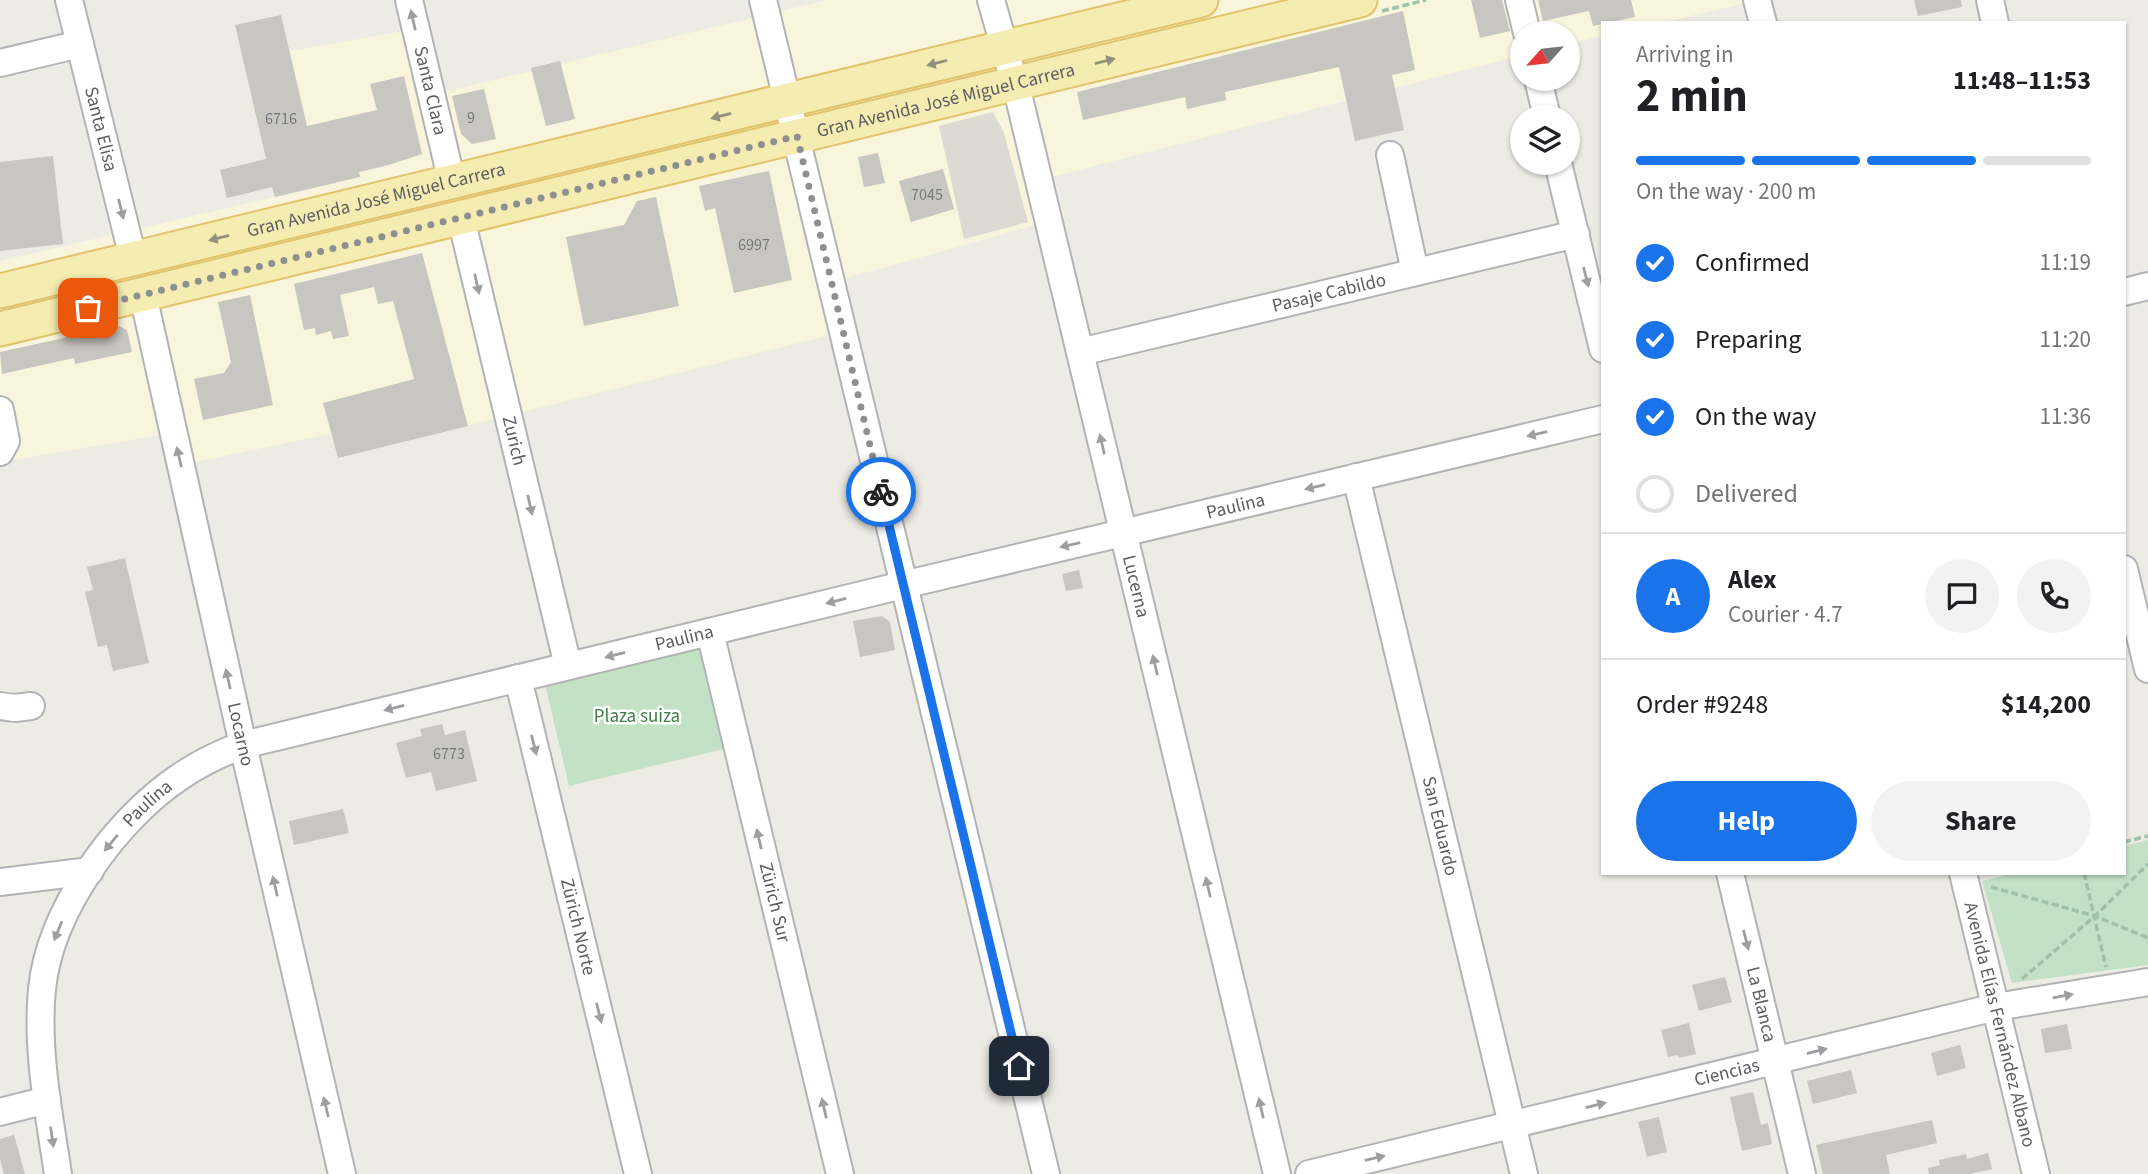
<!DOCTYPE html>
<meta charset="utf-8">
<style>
body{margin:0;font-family:"Source Sans 3",sans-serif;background:#f2f2f2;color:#202124;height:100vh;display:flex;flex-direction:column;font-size:26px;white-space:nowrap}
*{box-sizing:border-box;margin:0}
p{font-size:23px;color:#757577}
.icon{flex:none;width:38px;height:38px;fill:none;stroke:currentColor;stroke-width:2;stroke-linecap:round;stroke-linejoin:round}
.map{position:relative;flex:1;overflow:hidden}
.details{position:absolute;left:1601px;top:21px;width:525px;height:854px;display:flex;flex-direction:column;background:#fff;border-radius:0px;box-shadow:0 2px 5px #0004}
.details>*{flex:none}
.needle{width:46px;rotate:243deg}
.buttons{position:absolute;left:1510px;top:21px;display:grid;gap:14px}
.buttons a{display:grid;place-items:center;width:70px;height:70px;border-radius:50%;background:#fff;box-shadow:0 2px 5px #0004;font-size:35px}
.pin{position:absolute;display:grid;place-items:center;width:60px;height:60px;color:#fff;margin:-30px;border-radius:14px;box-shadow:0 4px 10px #0006}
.courier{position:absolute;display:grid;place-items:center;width:70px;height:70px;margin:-35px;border:5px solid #1a73e8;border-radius:50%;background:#fff;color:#222;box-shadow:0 2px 9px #0007}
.summary em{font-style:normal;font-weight:700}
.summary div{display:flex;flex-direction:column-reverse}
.summary{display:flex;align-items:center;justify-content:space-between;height:119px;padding:0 35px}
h1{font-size:46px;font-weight:700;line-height:52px}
.bar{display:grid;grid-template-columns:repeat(4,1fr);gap:10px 7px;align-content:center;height:84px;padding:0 35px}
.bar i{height:9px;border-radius:5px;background:#e0e0e0}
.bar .current{background:#1a73e8}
.bar p{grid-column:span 4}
.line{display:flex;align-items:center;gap:18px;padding:0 35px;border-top:2px solid #e0e0e0}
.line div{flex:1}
.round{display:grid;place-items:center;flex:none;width:74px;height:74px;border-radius:37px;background:#f2f2f2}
ol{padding:0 35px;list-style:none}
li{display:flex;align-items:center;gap:21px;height:77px}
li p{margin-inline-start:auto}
li .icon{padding:7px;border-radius:50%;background:#1a73e8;color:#fff;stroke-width:4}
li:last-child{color:#757577}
li i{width:38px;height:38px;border:4px solid #e0e0e0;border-radius:50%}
.primary-button{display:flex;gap:14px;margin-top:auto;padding:14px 35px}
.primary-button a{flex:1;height:80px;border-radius:42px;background:#1a73e8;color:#fff;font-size:28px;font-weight:700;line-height:80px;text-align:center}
.primary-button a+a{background:#f2f2f2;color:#202124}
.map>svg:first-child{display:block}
.commercial{fill:#f9f4dc}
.education{fill:#dcdad2}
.green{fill:#c3e1c4}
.building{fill:#c8c6c0}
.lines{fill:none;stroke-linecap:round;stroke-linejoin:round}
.minor-casing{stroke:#b1b3b7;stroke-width:30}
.major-casing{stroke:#e0c36a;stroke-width:37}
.path{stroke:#9dc1a9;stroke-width:3.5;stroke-dasharray:7 3.5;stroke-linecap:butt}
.minor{stroke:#fff;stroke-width:26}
.major{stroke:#f5ecb1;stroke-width:33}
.oneway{fill:#9d9ea1}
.oneway2{fill:#92907e}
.done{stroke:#8e8f90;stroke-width:7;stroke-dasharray:0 12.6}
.route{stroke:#1a73e8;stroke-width:9}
.labels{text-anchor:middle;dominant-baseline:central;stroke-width:5;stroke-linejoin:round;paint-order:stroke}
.number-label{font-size:16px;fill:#77787a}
.street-label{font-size:19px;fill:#5c5e62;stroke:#fff}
.park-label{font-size:19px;fill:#3f7e45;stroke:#fff}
</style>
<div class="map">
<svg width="2148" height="1174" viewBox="0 0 2148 1174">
<rect width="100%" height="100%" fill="#ecebe4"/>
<path class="commercial" d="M827,0H1759L1661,23H1603V36L1568,44V33H1522V55L1052,177L1065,217L847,278L854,329L338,458L330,434L195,462L188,428L149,437L0,462V261L274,197L235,25L281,15L290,51L421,28L439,93Z"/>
<path class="education" d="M993,112L1004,133L1028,222L964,239L939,126Z"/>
<g class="green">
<path d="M704,647L728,748L569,786L545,684Z"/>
<path d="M2148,840V965L2012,983L1982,881L2015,873H2124L2125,846Z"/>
</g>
<g class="building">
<path d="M1471,0H1502L1510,31L1480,38Z"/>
<path d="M1538,0H1631L1635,17L1593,26L1589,11L1543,21Z"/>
<path d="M1914,0H1961L1962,7L1918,16Z"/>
<path d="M1403,11L1415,70L1392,75L1404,130L1355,141L1339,67L1225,92L1226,100L1187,109L1185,97L1083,120L1077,92Z"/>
<path d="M281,15L307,126L377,110L370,84L404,76L422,154L389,165L359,172L360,177L275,197L272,187L227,198L220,170L266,159L235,25Z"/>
<path d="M560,61L575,119L546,126L531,68Z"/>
<path d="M484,89L496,139L472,144L461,134L452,96Z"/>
<path d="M878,153L885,183L864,187L858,157Z"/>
<path d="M53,156L63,244L0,251V162Z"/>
<path d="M943,169L954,209L911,222L899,181Z"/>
<path d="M769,171L792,280L734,293L715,208L705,211L699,186Z"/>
<path d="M656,197L679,306L584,326L566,237L624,225L637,201Z"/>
<path d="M422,253L468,426L338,458L323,403L414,379L393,301L378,304L374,287L340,295L349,336L333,339L331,331L316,335L315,328L304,330L294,284Z"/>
<path d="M250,295L273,405L203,420L194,379L224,373L231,362L218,302Z"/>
<path d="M119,326L127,330L132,352L75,364L74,358L2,374L0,352Z"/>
<path d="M125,558L149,663L113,671L107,645L98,647L85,592L93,590L87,567Z"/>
<path d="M1079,570L1083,588L1066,591L1062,574Z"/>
<path d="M882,616L890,622L895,650L860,657L853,621Z"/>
<path d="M442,724L445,735L465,730L477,781L436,791L431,772L406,778L396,743L422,736L420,729Z"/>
<path d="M343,809L349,833L294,845L289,821Z"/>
<path d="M1725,977L1732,1002L1699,1011L1692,985Z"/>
<path d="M1689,1023L1696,1054L1679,1058L1678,1055L1668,1057L1661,1030Z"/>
<path d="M2067,1024L2072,1049L2045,1053L2041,1029Z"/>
<path d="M1960,1045L1966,1068L1937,1076L1931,1053Z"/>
<path d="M1851,1070L1857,1093L1813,1104L1807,1081Z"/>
<path d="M1753,1092L1761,1125L1768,1123L1772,1144L1742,1151L1730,1097Z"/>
<path d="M1659,1117L1667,1152L1647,1157L1638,1122Z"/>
<path d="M1932,1120L1937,1143L1886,1155L1890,1174H1823L1816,1145Z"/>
<path d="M14,1135L25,1174H4L0,1159V1139Z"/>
<path d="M1988,1153L1992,1169L1970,1174H1929L1928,1168L1940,1165L1939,1160L1966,1154L1967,1159Z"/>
</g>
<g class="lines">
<defs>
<g id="minor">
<path id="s1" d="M69,0L133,258"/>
<path id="s2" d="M409,0L452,182"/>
<path d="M763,0L1046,1174"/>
<path id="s3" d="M991,0L1020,102L1277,1174"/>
<path d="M1519,0L1527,33"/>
<path d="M1757,0L1763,23"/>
<path d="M1990,0L1995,23"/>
<path d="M0,63L80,44"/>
<path d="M1538,79L1547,117"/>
<path d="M1390,155L1415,272"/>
<path d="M1558,163L1603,349"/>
<path id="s4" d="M461,218L568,666"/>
<path d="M2124,292L2148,286"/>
<path id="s5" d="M143,295L243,745L342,1174"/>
<path id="s6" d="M1080,352L1576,234"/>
<path d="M0,410L6,441L0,452"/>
<path id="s7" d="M1356,477L1524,1174"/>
<path d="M2124,569L2148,669"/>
<path id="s8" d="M710,632L840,1174"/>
<path id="s9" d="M518,678L638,1174"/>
<path d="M0,706L15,708L31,706"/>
<path id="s10" d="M1730,873L1802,1174"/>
<path id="s11" d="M1963,873L2036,1174"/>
<path d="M0,882L90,871"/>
<path d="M0,1112L47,1100"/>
<path id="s12" d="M58,1174C49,1114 36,1050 42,989C50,910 116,819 181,776C200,763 221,753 243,745L903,585L1603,419"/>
<path id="s13" d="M1309,1174L1996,1007L2148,982"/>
</g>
<g id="major">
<path id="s14" d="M0,291L1201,0"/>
<path id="s15" d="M0,329L1360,0"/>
</g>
</defs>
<use href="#minor" class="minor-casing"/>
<use href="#major" class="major-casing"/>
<g class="path">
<path d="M1382,11L1426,0"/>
<path d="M2124,842L2148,836"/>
<path d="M2084,873L2106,967"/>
<path d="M1991,887L2095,916L2148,938"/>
<path d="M2022,979L2095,916L2148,864"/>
</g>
<use href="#minor" class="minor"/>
<use href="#major" class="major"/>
</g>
<defs><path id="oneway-solid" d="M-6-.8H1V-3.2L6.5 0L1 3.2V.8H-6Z" transform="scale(1.75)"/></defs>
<g class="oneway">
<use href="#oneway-solid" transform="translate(413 20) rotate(-103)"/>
<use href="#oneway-solid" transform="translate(121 209) rotate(76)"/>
<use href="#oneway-solid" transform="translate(1586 277) rotate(76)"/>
<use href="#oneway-solid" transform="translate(477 284) rotate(77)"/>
<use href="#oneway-solid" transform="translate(1537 434) rotate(167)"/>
<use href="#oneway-solid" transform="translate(1102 444) rotate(-103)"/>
<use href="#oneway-solid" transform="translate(179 457) rotate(-103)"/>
<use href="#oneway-solid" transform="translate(1315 487) rotate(167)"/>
<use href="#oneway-solid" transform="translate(530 505) rotate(77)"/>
<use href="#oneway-solid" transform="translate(1070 545) rotate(167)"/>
<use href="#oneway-solid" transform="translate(836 601) rotate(166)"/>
<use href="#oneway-solid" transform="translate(615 655) rotate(166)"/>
<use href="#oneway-solid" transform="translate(1155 665) rotate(-103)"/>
<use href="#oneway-solid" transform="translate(228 679) rotate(-103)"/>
<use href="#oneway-solid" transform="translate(394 708) rotate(166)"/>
<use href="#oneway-solid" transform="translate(534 745) rotate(76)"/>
<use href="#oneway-solid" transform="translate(759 839) rotate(-103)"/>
<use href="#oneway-solid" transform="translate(111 843) rotate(130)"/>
<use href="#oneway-solid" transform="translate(275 886) rotate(-103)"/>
<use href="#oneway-solid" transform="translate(1208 887) rotate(-103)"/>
<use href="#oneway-solid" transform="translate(58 931) rotate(112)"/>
<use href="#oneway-solid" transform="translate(1746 940) rotate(76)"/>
<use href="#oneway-solid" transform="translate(2063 996) rotate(-10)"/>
<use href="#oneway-solid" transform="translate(599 1013) rotate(76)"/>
<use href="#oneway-solid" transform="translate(1817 1051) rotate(-14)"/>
<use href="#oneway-solid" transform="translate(1596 1105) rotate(-14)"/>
<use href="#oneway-solid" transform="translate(326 1107) rotate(-103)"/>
<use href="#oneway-solid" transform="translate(824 1108) rotate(-103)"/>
<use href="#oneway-solid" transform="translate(1261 1108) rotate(-103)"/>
<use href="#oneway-solid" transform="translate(52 1137) rotate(82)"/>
<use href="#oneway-solid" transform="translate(1375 1158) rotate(-13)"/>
</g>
<g class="oneway2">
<use href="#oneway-solid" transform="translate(1105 61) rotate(-14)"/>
<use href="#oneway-solid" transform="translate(937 63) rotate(166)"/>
<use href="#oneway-solid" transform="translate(721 116) rotate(166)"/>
<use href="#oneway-solid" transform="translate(219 238) rotate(166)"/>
</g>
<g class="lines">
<path class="done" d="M88,308L797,136L881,492"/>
<path class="route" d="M881,492L1019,1066"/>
</g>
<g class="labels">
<g class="number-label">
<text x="471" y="118">9</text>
<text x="281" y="119">6716</text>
<text x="927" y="195">7045</text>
<text x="754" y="245">6997</text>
<text x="449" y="754">6773</text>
</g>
<g class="street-label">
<text stroke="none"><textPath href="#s2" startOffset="93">Santa Clara</textPath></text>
<text stroke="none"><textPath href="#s15" startOffset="973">Gran Avenida José Miguel Carrera</textPath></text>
<text stroke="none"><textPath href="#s1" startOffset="133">Santa Elisa</textPath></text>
<text stroke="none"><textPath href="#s14" startOffset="387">Gran Avenida José Miguel Carrera</textPath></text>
<text stroke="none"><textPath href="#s6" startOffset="256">Pasaje Cabildo</textPath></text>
<text stroke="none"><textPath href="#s4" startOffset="229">Zurich</textPath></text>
<text stroke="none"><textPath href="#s12" startOffset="1538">Paulina</textPath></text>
<text stroke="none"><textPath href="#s3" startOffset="604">Lucerna</textPath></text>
<text stroke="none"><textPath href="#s12" startOffset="971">Paulina</textPath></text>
<text stroke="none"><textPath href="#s5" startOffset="450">Locarno</textPath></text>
<text stroke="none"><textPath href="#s12" startOffset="404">Paulina</textPath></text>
<text stroke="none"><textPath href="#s7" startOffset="359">San Eduardo</textPath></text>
<text stroke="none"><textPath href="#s8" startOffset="278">Zürich Sur</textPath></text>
<text stroke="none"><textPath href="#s9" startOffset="256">Zürich Norte</textPath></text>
<text stroke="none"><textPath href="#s10" startOffset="135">La Blanca</textPath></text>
<text stroke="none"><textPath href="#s11" startOffset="156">Avenida Elías Fernández Albano</textPath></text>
<text stroke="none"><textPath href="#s13" startOffset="430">Ciencias</textPath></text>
</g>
<g class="park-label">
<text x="637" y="716">Plaza suiza</text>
</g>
</g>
</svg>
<div class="buttons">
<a><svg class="needle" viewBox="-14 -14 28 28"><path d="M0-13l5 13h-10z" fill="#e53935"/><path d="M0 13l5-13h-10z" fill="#757577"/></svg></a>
<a><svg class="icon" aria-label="layers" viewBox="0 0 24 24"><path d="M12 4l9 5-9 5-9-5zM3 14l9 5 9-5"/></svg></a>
</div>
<div class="pin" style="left:88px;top:308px;background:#ea580c"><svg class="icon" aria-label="bag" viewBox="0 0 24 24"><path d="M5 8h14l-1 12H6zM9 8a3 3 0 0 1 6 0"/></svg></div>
<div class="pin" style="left:1019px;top:1066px;background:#1f2937"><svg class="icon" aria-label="home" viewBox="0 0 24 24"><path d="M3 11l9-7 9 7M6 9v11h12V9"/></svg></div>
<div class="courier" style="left:881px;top:492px"><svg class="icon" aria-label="bike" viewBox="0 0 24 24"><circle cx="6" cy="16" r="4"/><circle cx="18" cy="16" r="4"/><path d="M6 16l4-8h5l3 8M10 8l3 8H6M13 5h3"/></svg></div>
<section class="details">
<div class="summary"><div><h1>2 min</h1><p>Arriving in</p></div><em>11:48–11:53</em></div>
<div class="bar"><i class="current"></i><i class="current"></i><i class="current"></i><i></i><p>On the way · 200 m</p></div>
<ol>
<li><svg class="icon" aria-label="check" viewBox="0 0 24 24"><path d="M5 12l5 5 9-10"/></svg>Confirmed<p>11:19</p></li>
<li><svg class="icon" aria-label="check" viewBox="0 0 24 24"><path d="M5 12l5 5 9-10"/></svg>Preparing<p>11:20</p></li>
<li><svg class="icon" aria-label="check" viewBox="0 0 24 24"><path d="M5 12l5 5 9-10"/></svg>On the way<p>11:36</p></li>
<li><i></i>Delivered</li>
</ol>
<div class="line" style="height:126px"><b class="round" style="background:#1a73e8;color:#fff">A</b><div><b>Alex</b><p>Courier · 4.7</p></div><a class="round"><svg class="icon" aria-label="chat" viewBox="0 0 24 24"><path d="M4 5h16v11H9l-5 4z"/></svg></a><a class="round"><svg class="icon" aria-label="phone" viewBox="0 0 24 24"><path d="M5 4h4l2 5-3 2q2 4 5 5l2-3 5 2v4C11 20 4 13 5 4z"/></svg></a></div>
<div class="line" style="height:91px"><div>Order #9248</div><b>$14,200</b></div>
<div class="primary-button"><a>Help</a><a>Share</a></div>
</section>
</div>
